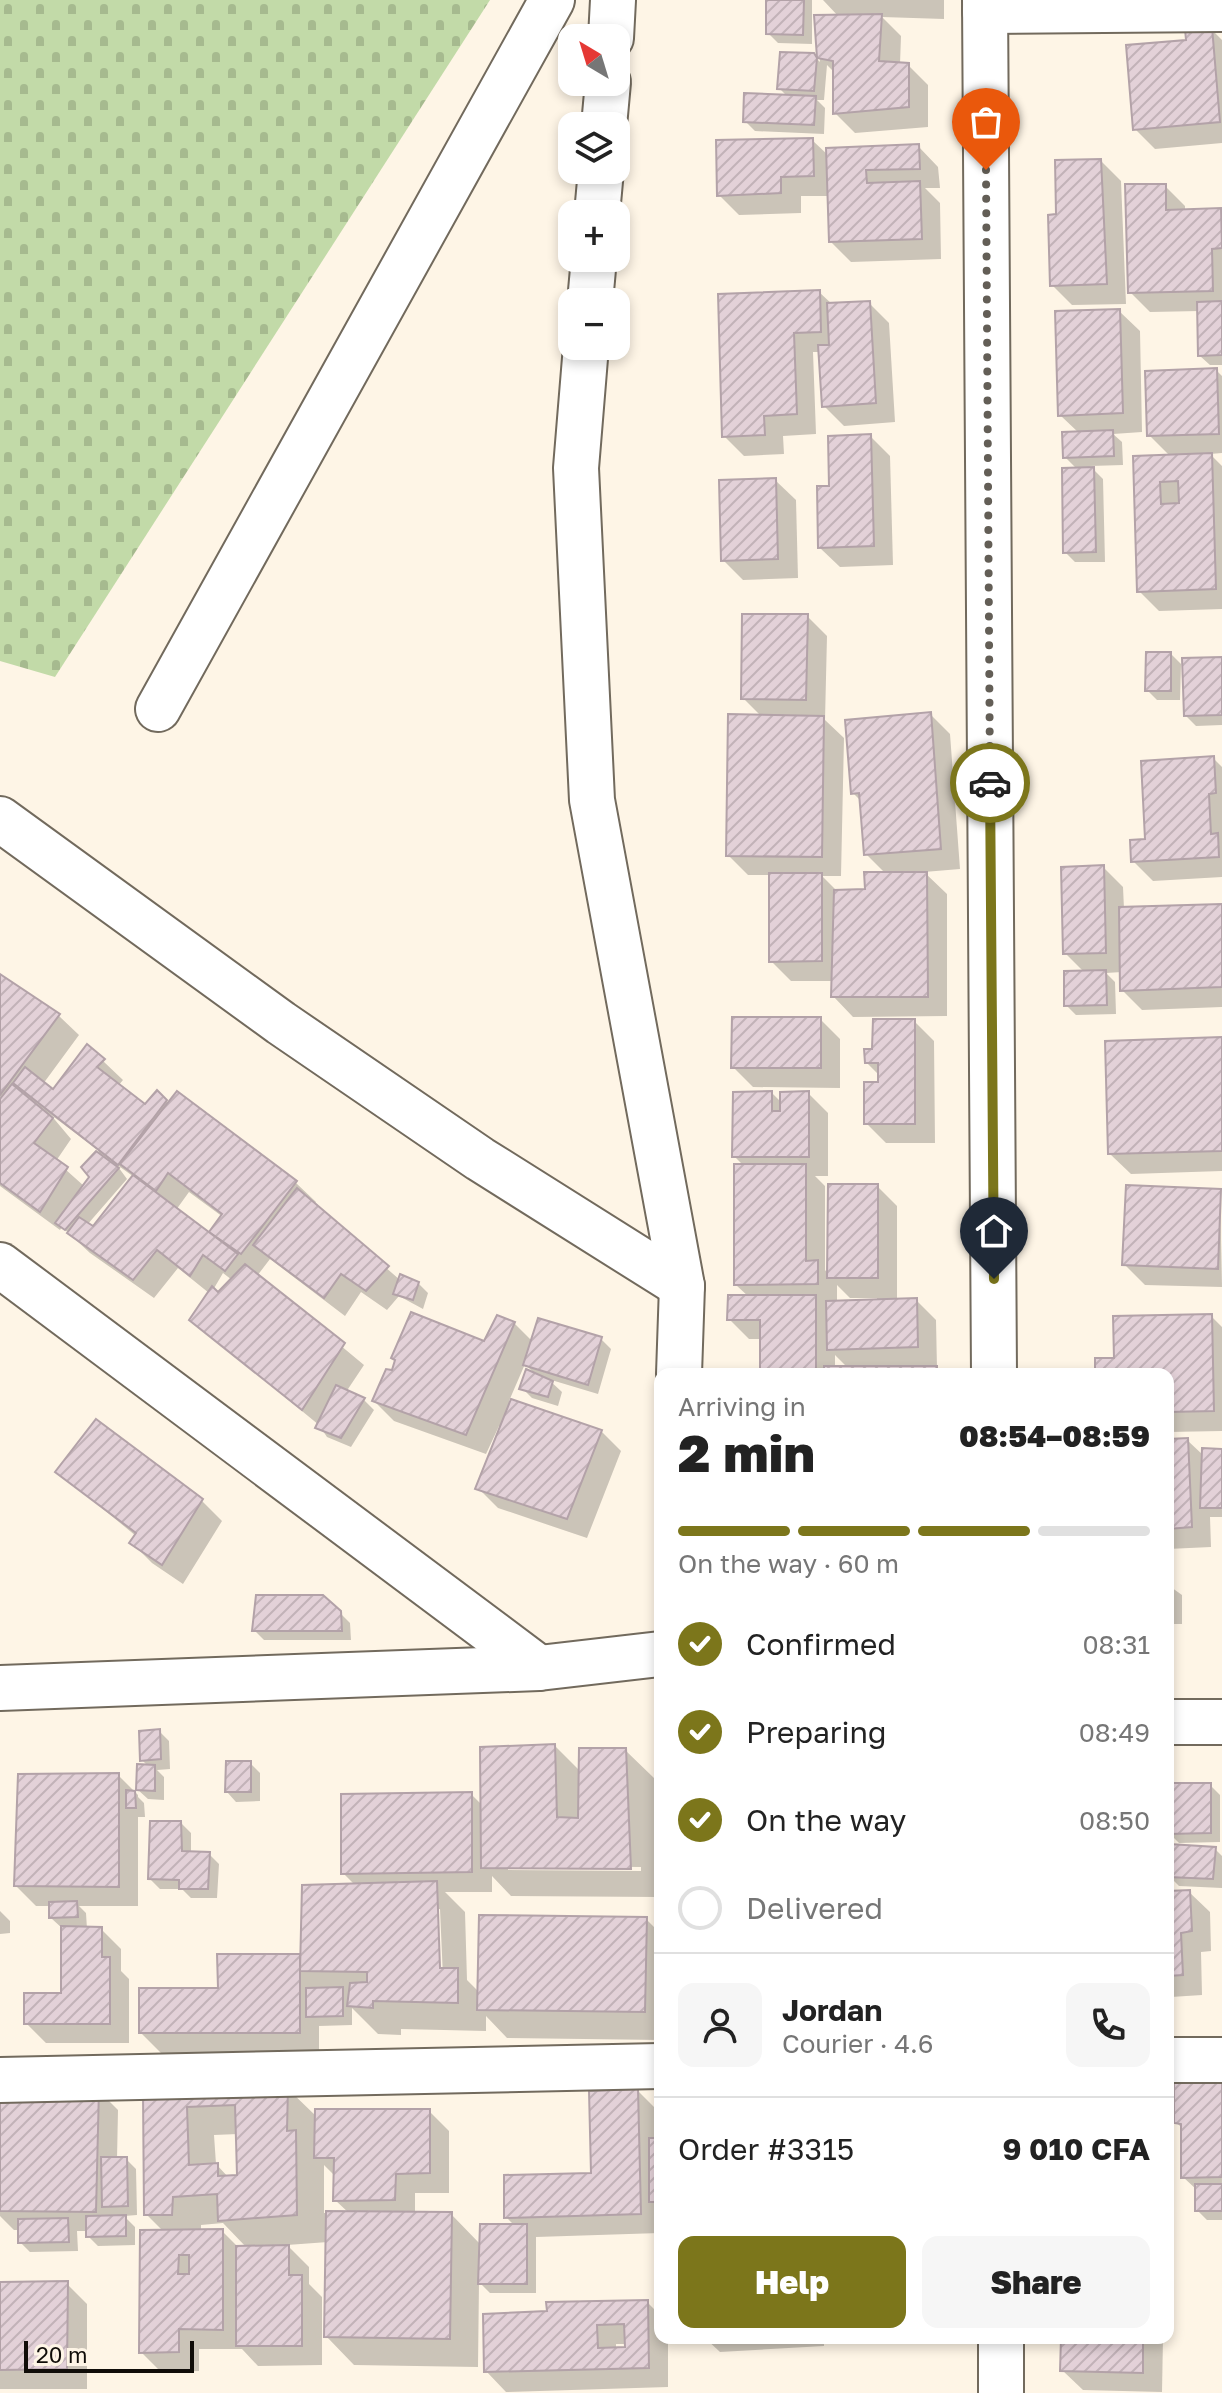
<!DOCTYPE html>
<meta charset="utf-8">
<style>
body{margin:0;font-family:"Golos Text",sans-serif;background:#f6f6f6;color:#222;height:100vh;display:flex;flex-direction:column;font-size:30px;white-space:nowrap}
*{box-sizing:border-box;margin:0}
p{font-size:26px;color:#767676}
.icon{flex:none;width:44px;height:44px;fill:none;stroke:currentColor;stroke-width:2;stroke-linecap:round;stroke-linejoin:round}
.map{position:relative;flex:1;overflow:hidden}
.panel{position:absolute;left:654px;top:1368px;width:520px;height:976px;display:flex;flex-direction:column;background:#fff;border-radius:16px;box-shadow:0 4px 12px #0003}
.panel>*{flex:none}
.needle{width:52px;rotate:322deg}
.buttons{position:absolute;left:558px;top:24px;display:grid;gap:16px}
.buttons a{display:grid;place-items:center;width:72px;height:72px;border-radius:16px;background:#fff;box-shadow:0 4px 12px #0003;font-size:40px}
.scale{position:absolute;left:24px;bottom:20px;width:170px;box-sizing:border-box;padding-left:8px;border:4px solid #100d09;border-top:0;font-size:22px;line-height:28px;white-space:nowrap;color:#100d09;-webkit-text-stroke:6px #fef5e6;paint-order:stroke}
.pin{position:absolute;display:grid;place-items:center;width:68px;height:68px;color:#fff;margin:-82px -34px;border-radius:50% 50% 50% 0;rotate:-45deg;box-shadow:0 0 8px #0007}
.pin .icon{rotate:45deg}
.courier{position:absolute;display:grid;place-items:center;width:80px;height:80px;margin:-40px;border:6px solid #7c761b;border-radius:50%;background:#fff;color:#222;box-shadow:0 2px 10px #0007}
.headline em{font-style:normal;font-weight:800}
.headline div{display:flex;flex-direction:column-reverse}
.headline{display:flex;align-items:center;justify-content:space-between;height:136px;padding:0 24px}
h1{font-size:52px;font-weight:800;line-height:60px}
.bar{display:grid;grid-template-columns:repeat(4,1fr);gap:12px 8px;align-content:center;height:96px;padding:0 24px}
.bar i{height:10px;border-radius:6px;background:#e0e0e0}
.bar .current{background:#7c761b}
.bar p{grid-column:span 4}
.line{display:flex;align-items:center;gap:20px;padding:0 24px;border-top:2px solid #e0e0e0}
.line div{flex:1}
.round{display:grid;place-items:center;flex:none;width:84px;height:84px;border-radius:16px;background:#f6f6f6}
ol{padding:0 24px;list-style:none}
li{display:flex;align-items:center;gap:24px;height:88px}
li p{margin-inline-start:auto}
li .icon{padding:8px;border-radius:50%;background:#7c761b;color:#fff;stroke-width:4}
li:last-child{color:#767676}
li i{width:44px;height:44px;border:4px solid #e0e0e0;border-radius:50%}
.action{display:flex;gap:16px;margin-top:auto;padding:16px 24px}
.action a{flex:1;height:92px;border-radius:16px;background:#7c761b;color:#fff;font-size:32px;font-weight:800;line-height:92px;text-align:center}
.action a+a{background:#f6f6f6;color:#222}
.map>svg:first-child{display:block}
.cemetery{fill:url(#cemetery-stones)}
.shadow{fill:#0003;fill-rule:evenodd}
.building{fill:url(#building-hatch);stroke:#b3a2a8;stroke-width:2;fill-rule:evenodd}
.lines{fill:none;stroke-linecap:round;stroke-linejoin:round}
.street-casing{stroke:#726a5d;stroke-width:48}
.street{stroke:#fff;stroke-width:44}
.done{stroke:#635e56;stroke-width:8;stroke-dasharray:0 14.4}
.route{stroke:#7c761b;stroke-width:10}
</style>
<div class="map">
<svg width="1222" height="2393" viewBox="0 0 1222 2393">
<defs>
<pattern id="cemetery-stones" width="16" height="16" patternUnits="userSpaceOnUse" patternTransform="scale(2)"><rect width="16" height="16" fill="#c2daa8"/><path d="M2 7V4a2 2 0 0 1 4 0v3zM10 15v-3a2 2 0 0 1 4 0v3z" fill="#a6ba8f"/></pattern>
<pattern id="building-hatch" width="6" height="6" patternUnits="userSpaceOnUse" patternTransform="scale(2)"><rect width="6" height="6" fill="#e3d1d8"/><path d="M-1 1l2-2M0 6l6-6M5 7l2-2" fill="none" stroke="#c2b2b8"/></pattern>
</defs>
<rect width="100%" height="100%" fill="#fef5e6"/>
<path class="cemetery" d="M0,0H490L55,677L0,661Z"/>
<g class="shadow">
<path d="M768,0H812V44L778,43L768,33Z"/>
<path d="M823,0H944V19L882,17L901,36L900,64L908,65L928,85V127L855,133L835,113V73L827,65L824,100H817L825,108L824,134L755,131L745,121L788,97L779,88L813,55L820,62L816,17H839Z"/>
<path d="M1211,29L1222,40V143L1155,149L1135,129L1188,42Z"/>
<path d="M812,140L829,156L918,146L938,167L940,188H925L940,203L941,259L851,262L831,242L830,196H801V213L739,215L719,195Z"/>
<path d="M1101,161L1121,181L1126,304L1072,305L1052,285L1058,216Z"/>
<path d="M1165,186L1185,206V211L1222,212V365H1210L1200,356V311L1150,312L1130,292Z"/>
<path d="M819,292L833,305L869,303L889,323L895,422L844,426L824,406L820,352H813L816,434L783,436L784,454L744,456L724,436Z"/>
<path d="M1119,311L1140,331L1142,432L1113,434L1122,442L1123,465L1090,466L1103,479L1105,562H1075L1065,552L1078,470L1065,457L1079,433L1060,415Z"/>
<path d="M1216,370L1222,376V453L1210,454L1222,466V609L1159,611L1139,591L1135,458L1171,457L1149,435Z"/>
<path d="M870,436L890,456L893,565L840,567L819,547L831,488Z"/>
<path d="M775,480L796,500L798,578L743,580L723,560Z"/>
<path d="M807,616L827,636L825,720L844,738L841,876H822L838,892L867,891L886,874L866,854L862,802L853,793L930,714L950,734L960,869L924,872L947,894V1016L853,1017L833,996V981H791L771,961V875H748L728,855L762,717L743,698Z"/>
<path d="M1171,654L1181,664L1180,700H1157L1147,690Z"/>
<path d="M1222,659V725L1196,726L1186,716Z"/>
<path d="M1213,758L1222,767V877L1153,881L1133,861Z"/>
<path d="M1103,867L1123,887L1124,909L1222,906V1007L1142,1010L1122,990V972L1106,973L1115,982L1116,1014L1076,1015L1066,1005L1084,972L1065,953Z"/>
<path d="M0,976L59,1016L79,1035L43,1084L53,1092L103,1061L123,1080L118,1086L145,1107L157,1093L169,1104L177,1094L296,1183L316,1202L314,1205L400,1280L418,1283L428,1293L423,1309L399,1296L387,1310L361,1292L345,1316L270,1259L257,1276L364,1365L346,1392L364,1400L374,1410L351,1447L327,1437L319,1425L191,1320L209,1293L178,1268L154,1298L90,1253L62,1227L60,1230L0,1186ZM50,1114L99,1151L84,1167L91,1177L84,1186L56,1161L71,1139ZM116,1164L134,1177L93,1229L87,1225L127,1179ZM189,1192L223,1217L210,1235L176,1210ZM223,1273L232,1280L218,1295L213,1290Z"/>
<path d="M820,1019L840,1039V1088L753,1087L733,1067Z"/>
<path d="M914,1021L934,1041L935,1143H886L866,1123L880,1076L866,1062L874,1051Z"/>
<path d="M1222,1039V1171L1131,1174L1110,1154Z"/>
<path d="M772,1093L782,1103L808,1093L828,1113V1176H815L825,1186V1270L829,1275L877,1186L897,1206V1301L916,1300L936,1320L937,1369L942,1374H762V1339H749L729,1319L749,1297L736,1285L744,1166L734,1156ZM837,1285L850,1298H877V1301L837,1302ZM835,1355L848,1368H835Z"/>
<path d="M1220,1191L1222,1287L1145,1285L1124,1264Z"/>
<path d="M1211,1316L1222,1327V1431L1168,1432V1374H1097L1116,1360Z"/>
<path d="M514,1323L533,1342L601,1339L611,1349L598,1394L548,1379L562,1392L558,1406L532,1398L522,1388L536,1375L525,1364L509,1401L601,1431L621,1451L587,1538L498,1508L478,1488L502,1427L499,1426L486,1454L394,1421L374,1401L393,1372L485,1344Z"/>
<path d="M96,1421L202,1501L222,1521L183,1584L152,1563L132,1543L136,1536L58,1472Z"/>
<path d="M1187,1440L1204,1456L1222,1451V1517H1210L1211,1547L1168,1549V1441Z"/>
<path d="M1168,1585L1182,1595V1624H1168Z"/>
<path d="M339,1612L350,1623L351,1640H264L254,1630Z"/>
<path d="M159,1731L169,1741L170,1769L157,1770L164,1777V1800L148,1799L138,1790V1797L144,1803L145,1817H138V1906H79L86,1913L87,1929H101L121,1949V1971L129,1979V2043H46L26,2023L63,1995V1929L51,1918V1906H36L16,1886L118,1775L138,1795L139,1766H148L142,1760Z"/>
<path d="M555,1746L581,1772L625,1750L654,1778L658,1897L511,1896L492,1876V1892H445L465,1912L467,1980L479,1992L646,1919L660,1933V2040L507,2038L486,2016V2031L401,2029V2035L378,2034L352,2008V2025L319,2026V2053H161L141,2033L220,1990L219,1956H302L355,1885L343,1873L471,1794L482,1805ZM508,1866L641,1867V1871L508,1870ZM436,1909H440L443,1978H439Z"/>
<path d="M250,1763L260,1773V1801L236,1802L227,1792Z"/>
<path d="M1210,1785L1220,1795V1842L1179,1843L1169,1833Z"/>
<path d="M181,1823L191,1833V1853L209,1854L219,1864L217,1898H191L182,1889H160L150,1879Z"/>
<path d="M1215,1849L1222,1856V1888L1179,1886L1169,1876Z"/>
<path d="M0,1880V1911L10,1921V1933L0,1934Z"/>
<path d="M1189,1892L1210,1912L1211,1951L1201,1952L1202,1995L1171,1997V2009H1168V1893Z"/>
<path d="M1222,2077V2220H1207L1197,2210V2190L1183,2177V2129L1176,2122Z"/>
<path d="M0,2088L98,2090L118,2110L117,2159H126L136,2169L137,2215L124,2216L135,2227V2245L98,2246L88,2236V2231H77L78,2251L30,2252L20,2242V2230H14L0,2216Z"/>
<path d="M287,2088L317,2117L429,2111L449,2131V2193H415V2214H451L481,2245L515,2226L506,2217L593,2175L638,2091L658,2111L660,2233L536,2237V2293H490L479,2282L478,2367L354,2365L326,2336L328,2242L287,2245L309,2267V2284L322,2297V2365L258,2366L242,2349H199V2371L161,2372L141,2352L164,2232L146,2214L145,2094ZM238,2134L240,2177L229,2178L216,2164L214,2135ZM324,2165L336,2177L335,2200L349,2213H324ZM223,2223L247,2248H239L222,2231L201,2232V2225Z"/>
<path d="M67,2284L87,2304V2389H0V2303Z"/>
<path d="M647,2302L660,2315V2338H668V2387L506,2392L486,2371L549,2313ZM616,2344H627V2349H616Z"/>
<path d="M705,2338H824V2346L720,2352Z"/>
<path d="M1063,2338H1163L1162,2392L1083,2390L1062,2370Z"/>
</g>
<g class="building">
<path d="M766,0H804L803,35L766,34Z"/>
<path d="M882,14L879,61L909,63V107L833,114V61L817,58L814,15Z"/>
<path d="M1212,27L1220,122L1133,130L1126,45L1186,40L1185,29Z"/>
<path d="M780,52L814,53L817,58L814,91L777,89Z"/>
<path d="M744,93L816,96L814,125L743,122Z"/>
<path d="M813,138L814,176L781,177V193L717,196L716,140Z"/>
<path d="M919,144L920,169L866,170L867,183L920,181L922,239L829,242L826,148Z"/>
<path d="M1101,159L1107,284L1050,286L1048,215L1056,214L1055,160Z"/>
<path d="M1125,184H1166V210L1221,208L1222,248L1212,249L1213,291L1128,293Z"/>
<path d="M820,290L821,332L794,333L797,414L764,416L765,435L722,437L718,294Z"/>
<path d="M870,301L876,403L822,407L818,345H829L827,303Z"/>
<path d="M1222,301V355L1198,356L1197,302Z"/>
<path d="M1120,309L1123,413L1058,416L1055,311Z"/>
<path d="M1217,368L1219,434L1147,436L1145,371Z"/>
<path d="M1113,430L1114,456L1063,458L1062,432Z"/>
<path d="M871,434L874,546L818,548L817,486H829L828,436Z"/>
<path d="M1212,453L1216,589L1137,592L1133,456ZM1178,481L1179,503L1161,504L1160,482Z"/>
<path d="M1094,467L1096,552L1063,553L1062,468Z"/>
<path d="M776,478L778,559L721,561L719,480Z"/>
<path d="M742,614H808L806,700L741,699Z"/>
<path d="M1146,652H1171V691H1145Z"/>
<path d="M1222,657V715L1184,716L1182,658Z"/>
<path d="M931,712L941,849L864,855L859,793L851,794L845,720Z"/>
<path d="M728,714L824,716L822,857L726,856Z"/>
<path d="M1214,756L1216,793L1209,794L1211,834L1218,833L1219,857L1131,862L1130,840L1145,839L1141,761Z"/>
<path d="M1104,865L1106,953L1063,954L1061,867Z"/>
<path d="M864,872H927L928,997H831L834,890L865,889Z"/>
<path d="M769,873H822V961L769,962Z"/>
<path d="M1222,904V987L1120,991L1119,907Z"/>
<path d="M1106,970L1107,1005L1064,1006V971Z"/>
<path d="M0,974L60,1014L0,1095Z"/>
<path d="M732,1017H821V1068H731Z"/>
<path d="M873,1019H915V1124H864V1082H878V1063H865L864,1049H872Z"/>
<path d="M1222,1037V1151L1108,1154L1105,1041Z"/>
<path d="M87,1044L105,1059L97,1067L145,1104L157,1090L167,1100L118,1165L13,1083L25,1067L53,1089Z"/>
<path d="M12,1084L53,1118L34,1143L68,1167L40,1212L0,1183V1099Z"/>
<path d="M177,1091L297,1181L241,1254L209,1232L222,1214L168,1173L156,1191L120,1164Z"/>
<path d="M772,1091V1111H780V1092L809,1091V1157H732L733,1092Z"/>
<path d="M96,1151L119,1168L65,1230L55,1223L89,1177L81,1167Z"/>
<path d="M734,1164H806V1261L818,1260V1284L734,1285Z"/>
<path d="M133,1175L238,1254L225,1271L203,1255L190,1276L157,1250L133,1280L67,1233L79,1217L93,1226Z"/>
<path d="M828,1184H878V1278H827Z"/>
<path d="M1126,1185L1221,1189L1218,1269L1122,1265Z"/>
<path d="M297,1188L389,1266L366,1291L341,1274L324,1298L253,1245Z"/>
<path d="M245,1264L345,1343L302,1410L189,1320L212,1286L218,1292Z"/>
<path d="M400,1274L419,1282L413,1300L393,1294Z"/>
<path d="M728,1295H816V1374H760V1320H727Z"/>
<path d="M917,1298L918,1347L827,1350L826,1301Z"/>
<path d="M411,1312L484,1341L497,1315L515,1322L466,1435L372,1401L386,1369L392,1370L395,1360L391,1358Z"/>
<path d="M1212,1314L1214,1411L1168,1412V1374H1095V1358H1114L1113,1316Z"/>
<path d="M538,1318L602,1337L588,1385L523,1365Z"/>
<rect x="824" y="1366" width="113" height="8"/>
<path d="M526,1369L553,1381L548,1397L519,1389Z"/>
<path d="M336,1385L365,1398L341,1438L315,1428Z"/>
<path d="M511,1399L602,1430L567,1519L475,1489Z"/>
<path d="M96,1419L203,1499L162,1565L129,1543L136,1533L55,1472Z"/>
<path d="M1188,1438L1192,1527L1168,1529V1439Z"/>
<path d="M1202,1448L1222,1449V1508H1200Z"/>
<path d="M1168,1583H1173L1172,1615H1168Z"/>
<path d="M256,1595H323L341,1611L342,1631H252Z"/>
<path d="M160,1729L161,1759L140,1761L139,1731Z"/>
<path d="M658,1740H660V1836Z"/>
<path d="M555,1744L557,1817L578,1818L579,1748H626L631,1869L481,1868L480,1747Z"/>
<path d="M226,1761H251V1792H225Z"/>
<path d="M137,1764L155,1765V1791L136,1790Z"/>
<path d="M119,1773V1887L14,1886L18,1774Z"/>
<path d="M1168,1783H1211V1833L1168,1834Z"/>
<path d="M126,1790L135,1791L136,1808H126Z"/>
<path d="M472,1792V1872L341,1874V1794Z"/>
<path d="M150,1821H181L182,1851L210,1852L208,1889H179V1880L148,1879Z"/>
<path d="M1169,1844L1216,1847L1213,1879L1168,1877Z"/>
<path d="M437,1881L440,1968H458V2003L373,2001V2008L347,2006L350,1983L367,1982V1972L300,1971L302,1885Z"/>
<path d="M1190,1890L1192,1931L1181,1933L1183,1975L1168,1976V1891Z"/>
<path d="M77,1901L78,1917L49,1918V1902Z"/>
<path d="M479,1915L647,1917L645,2012L477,2010Z"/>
<path d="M61,1926L102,1927V1957H110V2024H24V1993H61Z"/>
<path d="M217,1954H300V2033H139V1988H218Z"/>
<path d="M343,1987V2016L306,2017V1988Z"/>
<path d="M1222,2075V2177L1181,2178V2124L1174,2123V2076Z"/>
<path d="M0,2086L99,2088L96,2212L0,2211Z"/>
<path d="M288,2086L287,2131L296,2130L297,2215L218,2221L217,2194L173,2197L172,2215H144L143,2092ZM235,2105L237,2175L218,2176V2163L189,2165L187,2107Z"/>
<path d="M638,2089L641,2214L504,2218V2175L591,2173L589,2091Z"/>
<path d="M315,2109H430V2173L396,2174L395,2200L333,2201L334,2158H314Z"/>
<rect x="649" y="2138" width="11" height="64"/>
<path d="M101,2157H127L128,2206L102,2207Z"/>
<rect x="1195" y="2184" width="27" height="27"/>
<path d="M326,2211L452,2212L450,2339L324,2337Z"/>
<path d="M126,2215V2236L86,2237V2216Z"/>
<path d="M68,2218L69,2242L18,2243V2219Z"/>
<path d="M480,2224H527V2284H478Z"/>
<path d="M223,2229V2330L179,2329V2352L139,2353L140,2230ZM179,2255H189V2274H178Z"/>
<path d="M289,2245V2275H302V2346H236V2246Z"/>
<path d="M68,2281L67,2369L0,2370V2282Z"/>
<path d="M648,2300L649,2368L484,2372L483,2314L547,2311L546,2302ZM624,2324L625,2347L598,2348L597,2325Z"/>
<path d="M1061,2338H1143V2373L1060,2371Z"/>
</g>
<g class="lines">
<defs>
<g id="street">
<path d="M985,0L994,1374"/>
<path d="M985,11L1222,9"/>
<path d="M611,38L613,0"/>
<path d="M604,126L608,82"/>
<path d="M597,214L601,170"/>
<path d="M590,302L594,258"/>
<path d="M586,346L576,468L592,800L682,1286L679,1374"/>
<path d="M158,709L552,0"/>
<path d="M0,819L281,1023L480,1159L682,1286"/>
<path d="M0,1265L539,1668"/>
<path d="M0,1688L539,1668L660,1654"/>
<path d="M1168,1722H1222"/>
<path d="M1168,2060H1222"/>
<path d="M0,2080L660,2066"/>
<path d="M1001,2338V2393"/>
</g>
</defs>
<use href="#street" class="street-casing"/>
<use href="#street" class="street"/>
</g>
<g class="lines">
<path class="done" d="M986,170L990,783"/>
<path class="route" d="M990,783L994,1279"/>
</g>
</svg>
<div class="buttons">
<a><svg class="needle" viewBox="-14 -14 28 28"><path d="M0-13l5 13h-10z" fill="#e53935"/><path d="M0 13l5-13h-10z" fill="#767676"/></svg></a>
<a><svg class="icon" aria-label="layers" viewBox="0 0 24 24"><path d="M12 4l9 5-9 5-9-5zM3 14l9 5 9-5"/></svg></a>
<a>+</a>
<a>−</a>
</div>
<div class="scale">20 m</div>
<div class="pin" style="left:986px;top:170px;background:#ea580c"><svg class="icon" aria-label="bag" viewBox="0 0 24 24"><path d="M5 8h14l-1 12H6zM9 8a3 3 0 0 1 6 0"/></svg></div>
<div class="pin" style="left:994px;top:1279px;background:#1f2937"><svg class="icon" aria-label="home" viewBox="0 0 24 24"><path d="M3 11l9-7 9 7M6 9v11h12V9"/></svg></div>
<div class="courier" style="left:990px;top:783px"><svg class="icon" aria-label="car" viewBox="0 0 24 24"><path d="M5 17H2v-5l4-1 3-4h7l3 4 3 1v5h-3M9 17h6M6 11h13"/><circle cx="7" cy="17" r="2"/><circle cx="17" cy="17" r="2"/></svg></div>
<section class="panel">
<div class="headline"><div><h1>2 min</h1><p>Arriving in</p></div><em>08:54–08:59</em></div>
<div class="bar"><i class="current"></i><i class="current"></i><i class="current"></i><i></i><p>On the way · 60 m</p></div>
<ol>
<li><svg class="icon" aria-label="check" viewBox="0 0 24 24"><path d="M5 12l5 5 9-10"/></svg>Confirmed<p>08:31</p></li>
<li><svg class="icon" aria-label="check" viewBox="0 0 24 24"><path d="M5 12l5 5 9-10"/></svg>Preparing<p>08:49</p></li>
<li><svg class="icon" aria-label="check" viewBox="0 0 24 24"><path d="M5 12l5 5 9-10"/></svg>On the way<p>08:50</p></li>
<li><i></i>Delivered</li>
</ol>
<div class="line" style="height:144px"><a class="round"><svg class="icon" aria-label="person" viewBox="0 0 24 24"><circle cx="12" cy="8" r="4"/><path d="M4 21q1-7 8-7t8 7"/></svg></a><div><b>Jordan</b><p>Courier · 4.6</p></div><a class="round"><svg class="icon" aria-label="phone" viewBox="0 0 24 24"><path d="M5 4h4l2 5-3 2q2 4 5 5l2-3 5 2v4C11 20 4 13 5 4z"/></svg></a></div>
<div class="line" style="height:104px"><div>Order #3315</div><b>9 010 CFA</b></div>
<div class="action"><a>Help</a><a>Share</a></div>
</section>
</div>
